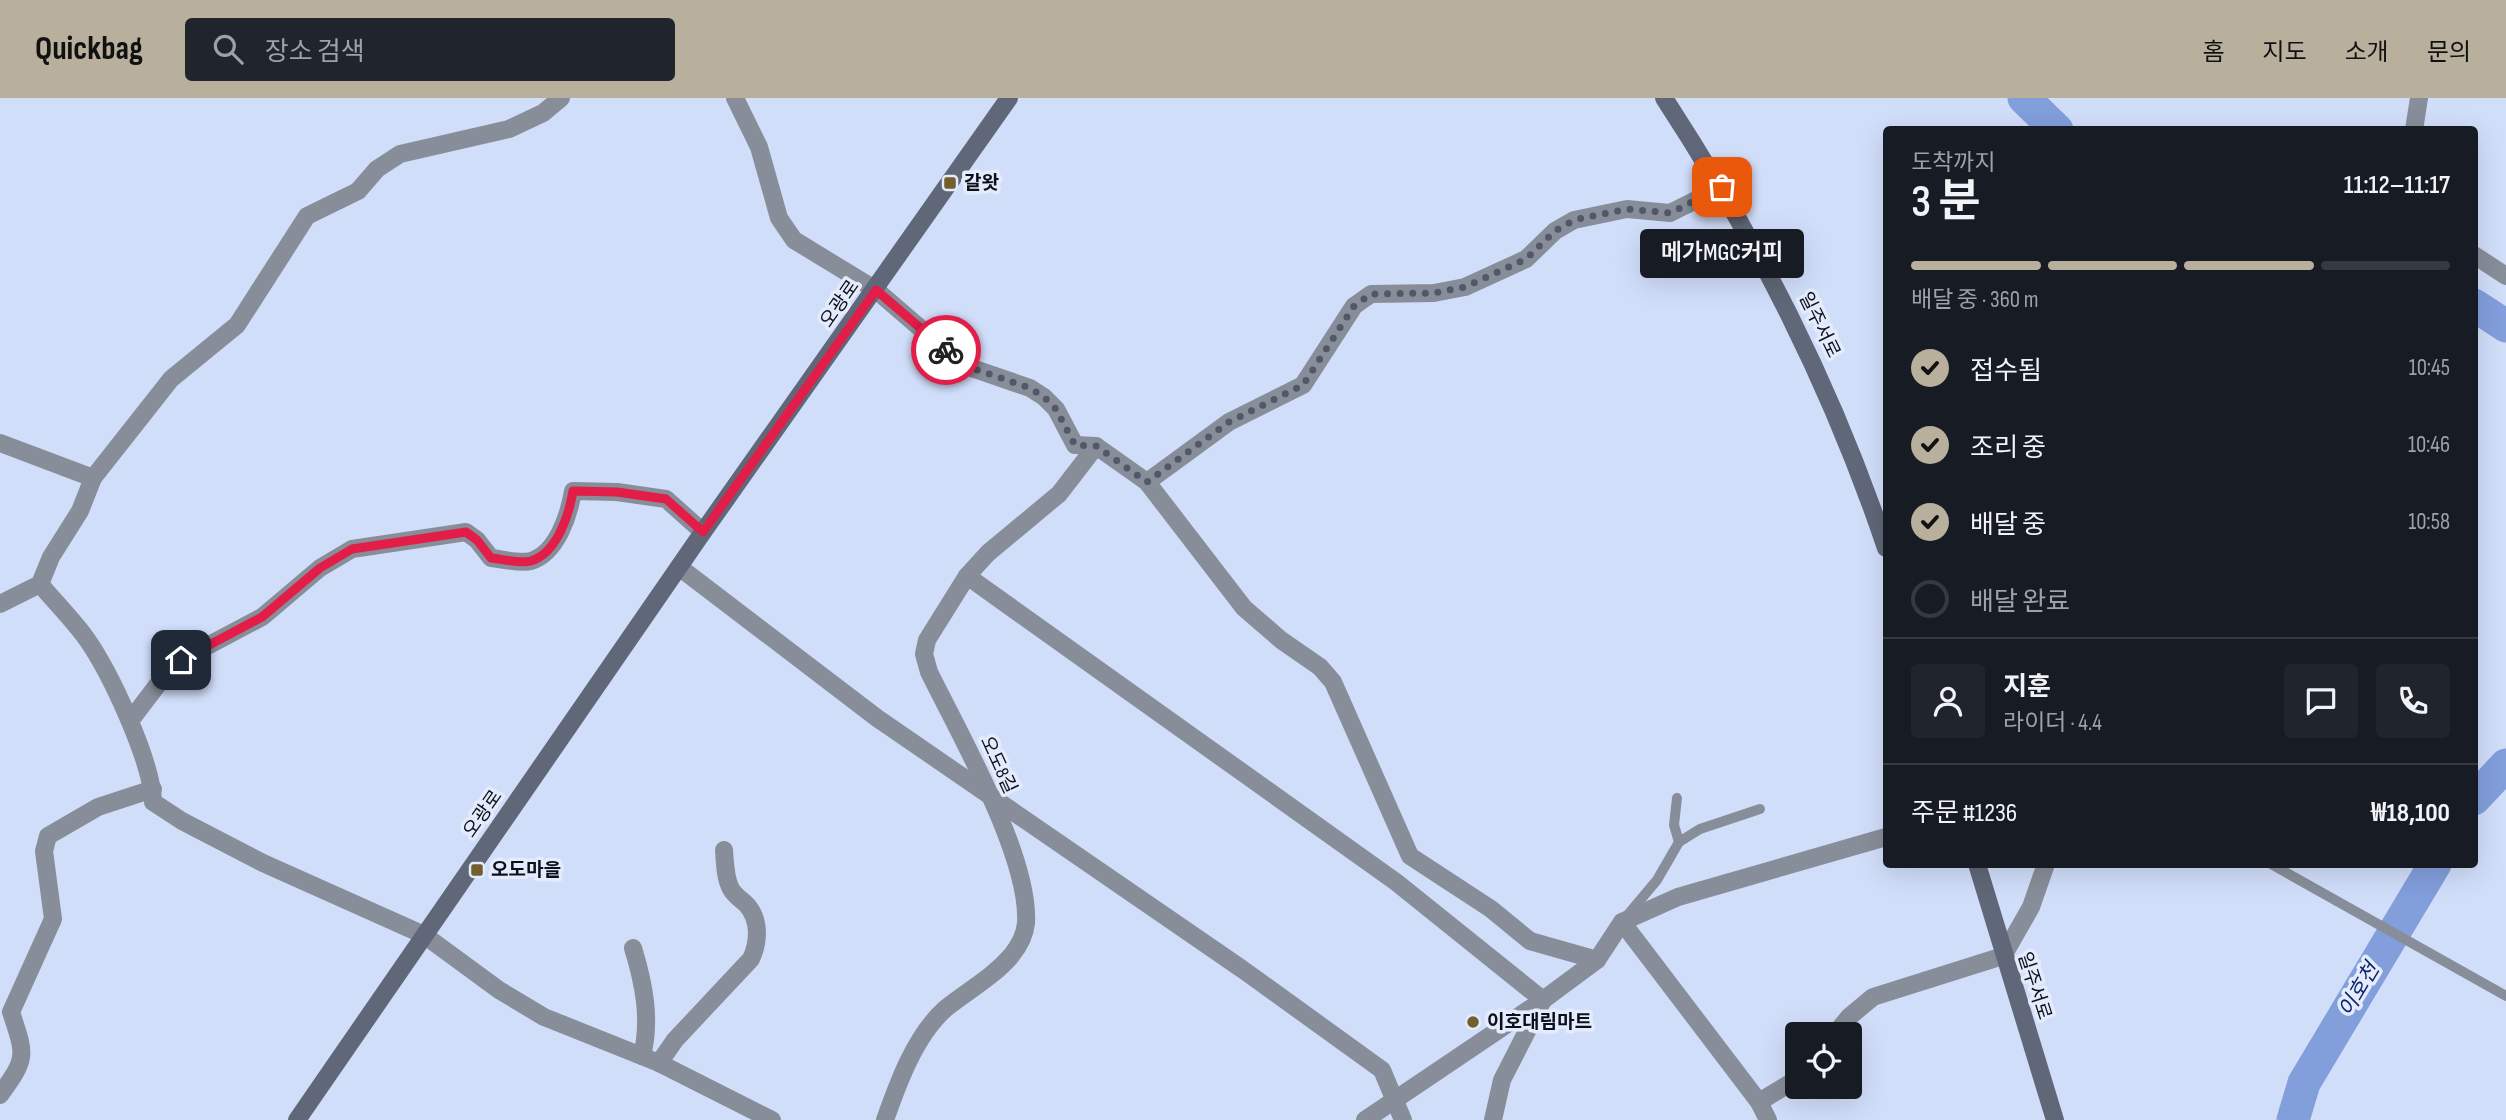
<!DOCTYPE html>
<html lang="ko">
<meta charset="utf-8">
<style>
body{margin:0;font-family:"Sofia Sans Condensed","Noto Sans KR",sans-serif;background:#20242c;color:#f1f3f6;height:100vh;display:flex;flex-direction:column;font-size:26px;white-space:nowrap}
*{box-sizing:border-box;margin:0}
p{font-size:23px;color:#9ea1a6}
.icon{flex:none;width:38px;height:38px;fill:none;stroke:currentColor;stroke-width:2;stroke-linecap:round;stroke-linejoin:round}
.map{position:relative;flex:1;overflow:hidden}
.sheet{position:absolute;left:1883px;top:28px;width:595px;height:742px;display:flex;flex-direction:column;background:#171b24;border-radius:7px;box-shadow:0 7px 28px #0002}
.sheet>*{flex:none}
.fabs{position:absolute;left:1785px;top:924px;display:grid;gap:14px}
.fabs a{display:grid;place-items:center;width:77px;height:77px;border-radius:7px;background:#171b24;box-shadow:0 7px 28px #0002;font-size:35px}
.pin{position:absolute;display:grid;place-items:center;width:60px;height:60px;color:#fff;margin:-30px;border-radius:14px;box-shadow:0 4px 10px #0006}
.courier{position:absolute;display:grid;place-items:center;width:70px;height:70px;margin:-35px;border:5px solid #e11d48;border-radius:50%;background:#fff;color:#222;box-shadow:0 2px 9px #0007}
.bubble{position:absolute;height:49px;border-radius:7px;background:#171b24;box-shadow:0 7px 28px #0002;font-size:23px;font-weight:600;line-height:49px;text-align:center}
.headline em{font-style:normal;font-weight:600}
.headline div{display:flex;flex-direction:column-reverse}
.headline{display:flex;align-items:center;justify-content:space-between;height:119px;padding:0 28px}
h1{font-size:46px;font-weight:600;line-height:52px}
.bar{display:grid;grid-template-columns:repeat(4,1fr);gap:10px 7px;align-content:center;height:84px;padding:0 28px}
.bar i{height:9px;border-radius:5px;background:#363941}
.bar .selected{background:#b8b09c}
.bar p{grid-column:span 4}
.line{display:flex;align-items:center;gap:18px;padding:0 28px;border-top:2px solid #363941}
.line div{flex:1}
.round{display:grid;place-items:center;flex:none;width:74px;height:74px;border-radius:7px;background:#20242c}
ol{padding:0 28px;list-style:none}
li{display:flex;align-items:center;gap:21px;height:77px}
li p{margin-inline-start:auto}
li .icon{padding:7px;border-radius:50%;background:#b8b09c;color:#111;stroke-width:4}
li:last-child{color:#9ea1a6}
li i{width:38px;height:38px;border:4px solid #363941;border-radius:50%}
header{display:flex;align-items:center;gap:42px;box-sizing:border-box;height:98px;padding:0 35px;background:#b8b09c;color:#111}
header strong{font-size:33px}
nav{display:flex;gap:38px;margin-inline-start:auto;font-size:24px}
.search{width:490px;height:63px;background:#20242c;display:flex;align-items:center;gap:18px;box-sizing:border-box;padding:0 24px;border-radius:7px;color:#9ea1a6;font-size:26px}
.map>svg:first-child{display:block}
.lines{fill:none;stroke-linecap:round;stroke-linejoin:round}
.river{stroke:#829edb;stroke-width:33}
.service{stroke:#888e99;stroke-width:10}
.minor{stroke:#888e99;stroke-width:18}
.secondary{stroke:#606778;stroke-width:18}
.done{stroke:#515868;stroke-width:7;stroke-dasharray:0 12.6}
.route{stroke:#e11d48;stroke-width:9}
.poi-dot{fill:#735e2d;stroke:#e3ebfc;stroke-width:2.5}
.labels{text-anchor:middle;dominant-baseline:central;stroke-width:7;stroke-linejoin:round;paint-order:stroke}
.poi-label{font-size:19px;font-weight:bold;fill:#0c1019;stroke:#e3ebfc;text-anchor:start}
.street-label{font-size:19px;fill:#0c1019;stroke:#e3ebfc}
.water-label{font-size:21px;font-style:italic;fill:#0d2369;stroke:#e3ebfc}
</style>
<header>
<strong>Quickbag</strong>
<div class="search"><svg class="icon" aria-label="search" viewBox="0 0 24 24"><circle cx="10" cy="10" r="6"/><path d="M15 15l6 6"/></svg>장소 검색</div>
<nav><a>홈</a><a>지도</a><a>소개</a><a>문의</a></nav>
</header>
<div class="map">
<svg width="2506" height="1022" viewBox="0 0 2506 1022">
<rect width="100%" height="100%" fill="#d1defa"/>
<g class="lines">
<g class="river">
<path d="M2024,0L2057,32"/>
<path d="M2474,207L2506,228"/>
<path d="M2474,701L2506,667"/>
<path d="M2293,1022L2304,985L2435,766"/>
</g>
<g class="service">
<path d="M1677,700L1674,727L1679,744"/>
<path d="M2271,766L2506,898"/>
<path d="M1626,819L1657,782L1679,744L1700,731L1760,711"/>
</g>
<g class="minor">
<path d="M735,0L759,49L779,120L794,142L876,192L963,267L1030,290L1044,299L1056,311L1075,347L1096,348L1147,384L1244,510L1281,542L1320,569L1333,584L1410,758L1491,811L1530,843L1597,862"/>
<path d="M2414,32L2419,0"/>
<path d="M2474,157L2506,178"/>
<path d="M0,345L93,380"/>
<path d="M1147,384L1229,324L1303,287L1354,208L1371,196L1434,195L1465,189L1526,161L1555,133L1574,122L1627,111L1670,115L1722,89"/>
<path d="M679,469L877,620L1242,871L1382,972L1403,1022"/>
<path d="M967,478L1396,784L1543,902L1502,982L1493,1022"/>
<path d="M40,486C55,504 72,521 86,540C110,574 152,663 153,704L182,723L263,765L424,837L499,892L544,919L659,965L772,1022"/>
<path d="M0,506L40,486L51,459L80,413L93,380L171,281L237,227L307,118L358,93L377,71L400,56L509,31L543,15L561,0"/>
<path d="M130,623L165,577L181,562L262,519L320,470L352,451L466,434L477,442L491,460C502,461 520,466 531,463C557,455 569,417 573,393L617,394L666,401L703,434"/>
<path d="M1622,824L1759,1004L1768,1022"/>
<path d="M633,850C644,886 651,921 642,958"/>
<path d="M1835,936L1849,919L1873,899L2003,858L2031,809L2046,766"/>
<path d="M659,965L675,942L751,861C759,844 760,822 747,807C742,802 735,798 731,791C725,780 725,765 724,752"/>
<path d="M0,997C28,959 25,957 11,914L53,821L44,753L48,738L98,709L153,691"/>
<path d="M1759,1004L1797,981"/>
<path d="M885,1022C898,985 915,938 945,911C967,893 992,880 1011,858C1019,848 1025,837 1026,825C1030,759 959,635 929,574L924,556L927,542L967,478L988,455L1059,396L1096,348"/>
<path d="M1365,1022L1543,902L1597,862L1622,824L1678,799L1886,739"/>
</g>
<g class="secondary">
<path d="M1664,0C1758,144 1831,287 1886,450"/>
<path d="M1977,766L2055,1022"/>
<path d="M297,1022L703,434L1009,0"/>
</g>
</g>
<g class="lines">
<path class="done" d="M946,252L963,267L1030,290L1044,299L1056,311L1075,347L1096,348L1147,384L1229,324L1303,287L1354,208L1371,196L1434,195L1465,189L1526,161L1555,133L1574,122L1627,111L1670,115L1722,89"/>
<path class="route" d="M181,562L262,519L320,470L352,451L466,434L477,442L491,460C502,461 520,466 531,463C557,455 569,417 573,393L617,394L666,401L703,434L876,192L946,252"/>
</g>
<g class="poi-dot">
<rect x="943" y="78" width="14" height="14" rx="3.5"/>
<rect x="470" y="765" width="14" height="14" rx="3.5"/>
<circle cx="1473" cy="924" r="7"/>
</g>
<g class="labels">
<g class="poi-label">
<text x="964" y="85">갈왓</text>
<text x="491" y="772">오도마을</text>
<text x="1487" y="924">이호대림마트</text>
</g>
<g class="street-label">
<text transform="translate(840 206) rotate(-55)">오광로</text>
<text transform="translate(1819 227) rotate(64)">일주서로</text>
<text transform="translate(998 667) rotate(65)">오도8길</text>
<text transform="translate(483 716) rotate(-55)">오광로</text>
<text transform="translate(2034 888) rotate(72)">일주서로</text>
</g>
<g class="water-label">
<text transform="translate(2359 892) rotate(-59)">이호천</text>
</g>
</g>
</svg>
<div class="fabs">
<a><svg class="icon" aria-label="locate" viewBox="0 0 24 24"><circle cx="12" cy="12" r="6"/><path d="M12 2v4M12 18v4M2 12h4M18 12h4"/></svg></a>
</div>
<div class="pin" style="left:1722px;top:89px;background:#ea580c"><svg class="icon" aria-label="bag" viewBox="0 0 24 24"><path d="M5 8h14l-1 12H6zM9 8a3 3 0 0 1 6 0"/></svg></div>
<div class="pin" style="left:181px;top:562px;background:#1f2937"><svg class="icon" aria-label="home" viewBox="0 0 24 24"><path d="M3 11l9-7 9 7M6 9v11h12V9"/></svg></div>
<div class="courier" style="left:946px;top:252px"><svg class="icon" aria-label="bike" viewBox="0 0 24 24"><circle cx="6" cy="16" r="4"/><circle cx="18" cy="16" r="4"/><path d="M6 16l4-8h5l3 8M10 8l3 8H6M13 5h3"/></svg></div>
<div class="bubble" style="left:1640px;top:131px;width:164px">메가MGC커피</div>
<section class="sheet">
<div class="headline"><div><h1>3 분</h1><p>도착까지</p></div><em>11:12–11:17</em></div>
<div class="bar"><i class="selected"></i><i class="selected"></i><i class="selected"></i><i></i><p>배달 중 · 360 m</p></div>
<ol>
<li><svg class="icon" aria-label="check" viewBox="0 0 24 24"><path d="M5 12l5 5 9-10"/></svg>접수됨<p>10:45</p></li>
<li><svg class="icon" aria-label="check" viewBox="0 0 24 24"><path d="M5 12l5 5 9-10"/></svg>조리 중<p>10:46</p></li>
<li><svg class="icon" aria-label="check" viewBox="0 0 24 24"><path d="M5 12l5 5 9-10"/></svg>배달 중<p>10:58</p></li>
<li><i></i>배달 완료</li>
</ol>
<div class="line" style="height:126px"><a class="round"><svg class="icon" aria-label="person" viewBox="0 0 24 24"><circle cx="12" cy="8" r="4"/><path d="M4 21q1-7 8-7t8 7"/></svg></a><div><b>지훈</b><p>라이더 · 4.4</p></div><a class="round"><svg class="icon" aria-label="chat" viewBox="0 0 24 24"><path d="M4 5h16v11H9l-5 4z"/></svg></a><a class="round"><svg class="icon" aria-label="phone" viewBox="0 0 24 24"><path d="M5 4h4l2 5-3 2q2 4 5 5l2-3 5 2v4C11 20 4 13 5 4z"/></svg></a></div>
<div class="line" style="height:91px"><div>주문 #1236</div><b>₩18,100</b></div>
</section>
</div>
